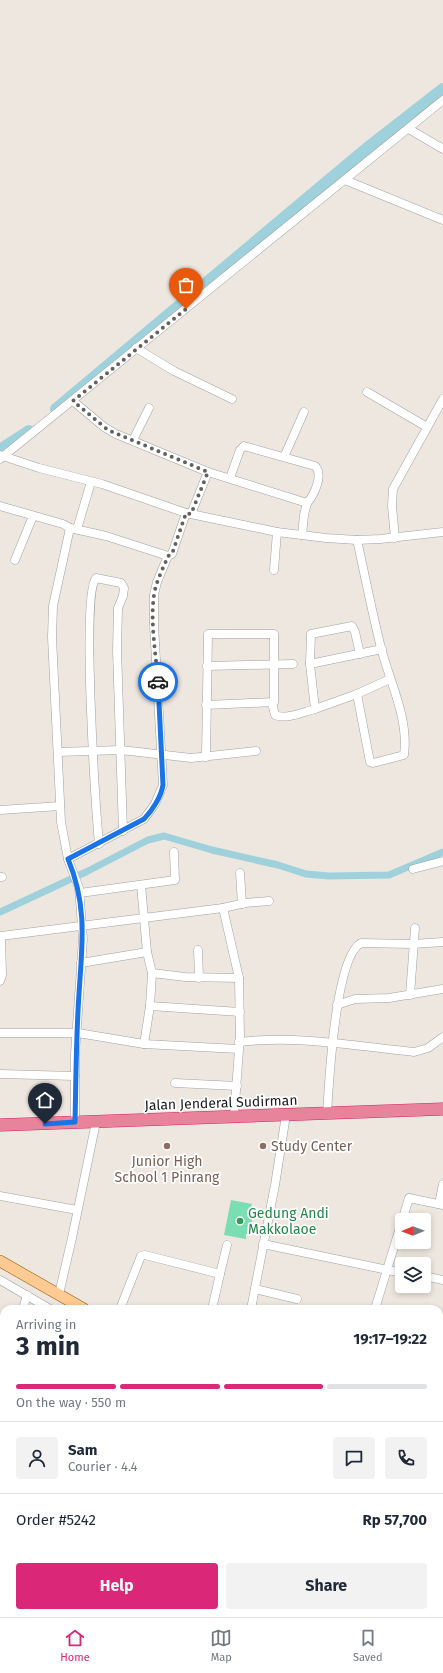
<!DOCTYPE html>
<meta charset="utf-8">
<style>
body{margin:0;font-family:"Fira Sans",sans-serif;background:#f2f2f3;color:#1f2937;height:100vh;display:flex;flex-direction:column;font-size:15px;white-space:nowrap}
*{box-sizing:border-box;margin:0}
p{font-size:13px;color:#747a83}
.icon{flex:none;width:22px;height:22px;fill:none;stroke:currentColor;stroke-width:2;stroke-linecap:round;stroke-linejoin:round}
.map{position:relative;flex:1;overflow:hidden}
.drawer{position:absolute;left:0px;top:1305px;width:443px;height:312px;display:flex;flex-direction:column;background:#fff;border-radius:12px 12px 0 0;box-shadow:0 2px 6px #0003}
.drawer>*{flex:none}
.needle{width:26px;rotate:269deg}
.tools{position:absolute;left:395px;top:1213px;display:grid;gap:8px}
.tools a{display:grid;place-items:center;width:36px;height:36px;border-radius:4px;background:#fff;box-shadow:0 2px 6px #0003;font-size:20px}
.pin{position:absolute;display:grid;place-items:center;width:34px;height:34px;color:#fff;margin:-41px -17px;border-radius:50% 50% 50% 0;rotate:-45deg;box-shadow:0 0 4px #0007}
.pin .icon{rotate:45deg}
.courier{position:absolute;display:grid;place-items:center;width:40px;height:40px;margin:-20px;border:3px solid #1a73e8;border-radius:50%;background:#fff;color:#222;box-shadow:0 1px 5px #0007}
.head em{font-style:normal;font-weight:700}
.head div{display:flex;flex-direction:column-reverse}
.head{display:flex;align-items:center;justify-content:space-between;height:68px;padding:0 16px}
h1{font-size:26px;font-weight:700;line-height:30px}
.bar{display:grid;grid-template-columns:repeat(4,1fr);gap:6px 4px;align-content:center;height:48px;padding:0 16px}
.bar i{height:5px;border-radius:3px;background:#e0e1e3}
.bar .current{background:#db2777}
.bar p{grid-column:span 4}
.line{display:flex;align-items:center;gap:10px;padding:0 16px;border-top:1px solid #e0e1e3}
.line div{flex:1}
.round{display:grid;place-items:center;flex:none;width:42px;height:42px;border-radius:4px;background:#f2f2f3}
.action{display:flex;gap:8px;margin-top:auto;padding:8px 16px}
.action a{flex:1;height:46px;border-radius:4px;background:#db2777;color:#fff;font-size:16px;font-weight:700;line-height:46px;text-align:center}
.action a+a{background:#f2f2f3;color:#1f2937}
.tabs{display:flex;justify-content:space-around;align-items:center;height:56px;border-top:1px solid #e0e1e3;background:#fff;font-size:11px;color:#747a83}
.tabs a{display:grid;justify-items:center;gap:2px}
.tabs .current{color:#db2777}
.map>svg:first-child{display:block}
.pitch{fill:#7adeb3}
.lines{fill:none;stroke-linecap:round;stroke-linejoin:round}
.canal{stroke:#9ed1dc;stroke-width:7}
.river{stroke:#9ed1dc;stroke-width:12}
.minor-casing{stroke:#a1a1a1;stroke-width:9}
.major-casing{stroke:#915a00;stroke-width:12}
.highway-casing{stroke:#d72067;stroke-width:13}
.minor{stroke:#fff;stroke-width:8}
.major{stroke:#fdca94;stroke-width:11}
.highway{stroke:#e7849b;stroke-width:12}
.done{stroke:#64625f;stroke-width:4;stroke-dasharray:0 7.2}
.route{stroke:#1a73e8;stroke-width:5}
.education-dot{fill:#8d6e63;stroke:#fff;stroke-width:1.5}
.leisure-dot{fill:#2e9e5b;stroke:#fff;stroke-width:1.5}
.labels{text-anchor:middle;dominant-baseline:central;stroke-width:3.5;stroke-linejoin:round;paint-order:stroke}
.street-label{font-size:14px;fill:#1a1a1a;stroke:#fff}
.education-label{font-size:14px;fill:#785e54;stroke:#fff;text-anchor:start}
.leisure-label{font-size:14px;fill:#27864d;stroke:#fff;text-anchor:start}
</style>
<div class="map">
<svg width="443" height="1617" viewBox="0 0 443 1617">
<rect width="100%" height="100%" fill="#ede7df"/>
<path class="pitch" d="M231,1200L252,1204L251,1207L254,1208L250,1234H246V1239L224,1235Z"/>
<g class="lines">
<g class="canal">
<path d="M0,912L86,872L148,840L164,836L212,850L278,865L306,874L329,876L389,875L443,852"/>
<path d="M439,1520L443,1522"/>
</g>
<g class="river">
<path d="M56,409L366,149L443,89"/>
<path d="M0,450L29,431"/>
</g>
<defs>
<g id="minor">
<path d="M409,129L443,149"/>
<path d="M345,180L443,220"/>
<path d="M136,348L174,371L232,399"/>
<path d="M367,392L427,427"/>
<path d="M73,401L104,427L116,434L208,472L307,503L304,515L302,535"/>
<path d="M133,440L149,408"/>
<path d="M0,455L39,468L102,484L186,513L277,532L326,538L357,540L380,539L443,532"/>
<path d="M284,457L304,412"/>
<path d="M0,459L443,100"/>
<path d="M230,478L240,450L244,446L315,466C324,475 314,495 307,503"/>
<path d="M0,506L63,524L70,528L53,606L52,637L61,822L68,859L79,888L83,939L75,1054V1122"/>
<path d="M191,514L208,472"/>
<path d="M70,528L106,536L168,556"/>
<path d="M77,529L91,482"/>
<path d="M395,538L392,506L393,489L443,399"/>
<path d="M357,540C365,576 372,612 381,648C390,682 409,719 404,755L373,763L370,762L357,694"/>
<path d="M15,560L33,516"/>
<path d="M274,570L277,532"/>
<path d="M310,664L311,634L352,626L355,632L360,654"/>
<path d="M207,666L293,664"/>
<path d="M272,703L275,715C286,720 303,712 315,709L310,664L382,649"/>
<path d="M206,705L274,702V634H208L206,757"/>
<path d="M315,709L357,694L390,679"/>
<path d="M58,752L121,750L191,758L256,751"/>
<path d="M0,810L60,806"/>
<path d="M99,844C96,810 81,594 96,578L121,583L124,588L123,596L118,608L117,650L123,831"/>
<path d="M68,859L144,819L155,804L163,785L154,625V595L157,582L168,556L172,554L186,513"/>
<path d="M413,869L443,861"/>
<path d="M240,873L242,904"/>
<path d="M0,877H2"/>
<path d="M141,885L147,952L152,973L150,1006L144,1044"/>
<path d="M80,893L175,880L174,852"/>
<path d="M223,908L245,903L269,901"/>
<path d="M198,950L199,978"/>
<path d="M81,963L147,952"/>
<path d="M152,973L185,977L239,978"/>
<path d="M0,981L2,975L1,936L223,908L239,978L240,1036L234,1117"/>
<path d="M410,995L415,928"/>
<path d="M337,1005L355,999L389,998L443,989"/>
<path d="M150,1006L240,1012"/>
<path d="M0,1033H78L144,1044L238,1049"/>
<path d="M239,1042C298,1035 356,1046 414,1052L428,1048L443,1037"/>
<path d="M0,1074L75,1076"/>
<path d="M175,1083L237,1086"/>
<path d="M327,1114C329,1083 335,957 361,943L413,944L443,942"/>
<path d="M0,1196L77,1210"/>
<path d="M439,1204L443,1184"/>
<path d="M263,1244L402,1273"/>
<path d="M424,1276L443,1280"/>
<path d="M0,1280L50,1309"/>
<path d="M255,1289L297,1299"/>
<path d="M59,1294L72,1238L96,1122"/>
<path d="M23,1309L27,1295"/>
<path d="M120,1309L141,1256L145,1255L220,1274L227,1245"/>
<path d="M212,1309L220,1274"/>
<path d="M251,1309L275,1185L286,1115"/>
<path d="M375,1309L409,1198L443,1205"/>
<path d="M0,1331L4,1332"/>
<path d="M439,1344L443,1346"/>
<path d="M0,1367L4,1368"/>
<path d="M439,1400L443,1399"/>
<path d="M2,1429L4,1405"/>
<path d="M0,1465L4,1466"/>
<path d="M0,1502L4,1503"/>
<path d="M439,1534L443,1537"/>
<path d="M0,1536L4,1537"/>
<path d="M282,1617L284,1613"/>
</g>
<g id="major">
<path d="M0,1261L84,1309"/>
<path d="M439,1514L443,1516"/>
</g>
<path id="highway" d="M0,1125L443,1109"/>
</defs>
<use href="#minor" class="minor-casing"/>
<use href="#major" class="major-casing"/>
<use href="#highway" class="highway-casing"/>
<use href="#minor" class="minor"/>
<use href="#major" class="major"/>
<use href="#highway" class="highway"/>
</g>
<g class="lines">
<path class="done" d="M158,682C156,654 150,623 154,595C156,581 163,569 168,556L172,554L186,513L191,514L208,472L108,430L73,401L186,309"/>
<path class="route" d="M45,1124L75,1122C76,1080 76,1037 79,994C82,945 88,907 68,859L144,819C152,811 161,797 163,785L158,682"/>
</g>
<g class="education-dot">
<circle cx="167" cy="1146" r="4"/>
<circle cx="263" cy="1146" r="4"/>
</g>
<circle class="leisure-dot" cx="240" cy="1221" r="4"/>
<g class="labels">
<g class="street-label">
<text transform="translate(221 1103) rotate(-2)">Jalan Jenderal Sudirman</text>
</g>
<g class="education-label">
<text x="271" y="1146">Study Center</text>
<text x="167" y="1161" text-anchor="middle">Junior High<tspan x="167" dy="16">School 1 Pinrang</tspan></text>
</g>
<g class="leisure-label">
<text x="248" y="1213">Gedung Andi<tspan x="248" dy="16">Makkolaoe</tspan></text>
</g>
</g>
</svg>
<div class="tools">
<a><svg class="needle" viewBox="-14 -14 28 28"><path d="M0-13l5 13h-10z" fill="#e53935"/><path d="M0 13l5-13h-10z" fill="#747a83"/></svg></a>
<a><svg class="icon" aria-label="layers" viewBox="0 0 24 24"><path d="M12 4l9 5-9 5-9-5zM3 14l9 5 9-5"/></svg></a>
</div>
<div class="pin" style="left:186px;top:309px;background:#ea580c"><svg class="icon" aria-label="bag" viewBox="0 0 24 24"><path d="M5 8h14l-1 12H6zM9 8a3 3 0 0 1 6 0"/></svg></div>
<div class="pin" style="left:45px;top:1124px;background:#1f2937"><svg class="icon" aria-label="home" viewBox="0 0 24 24"><path d="M3 11l9-7 9 7M6 9v11h12V9"/></svg></div>
<div class="courier" style="left:158px;top:682px"><svg class="icon" aria-label="car" viewBox="0 0 24 24"><path d="M5 17H2v-5l4-1 3-4h7l3 4 3 1v5h-3M9 17h6M6 11h13"/><circle cx="7" cy="17" r="2"/><circle cx="17" cy="17" r="2"/></svg></div>
<section class="drawer">
<div class="head"><div><h1>3 min</h1><p>Arriving in</p></div><em>19:17–19:22</em></div>
<div class="bar"><i class="current"></i><i class="current"></i><i class="current"></i><i></i><p>On the way · 550 m</p></div>
<div class="line" style="height:72px"><a class="round"><svg class="icon" aria-label="person" viewBox="0 0 24 24"><circle cx="12" cy="8" r="4"/><path d="M4 21q1-7 8-7t8 7"/></svg></a><div><b>Sam</b><p>Courier · 4.4</p></div><a class="round"><svg class="icon" aria-label="chat" viewBox="0 0 24 24"><path d="M4 5h16v11H9l-5 4z"/></svg></a><a class="round"><svg class="icon" aria-label="phone" viewBox="0 0 24 24"><path d="M5 4h4l2 5-3 2q2 4 5 5l2-3 5 2v4C11 20 4 13 5 4z"/></svg></a></div>
<div class="line" style="height:52px"><div>Order #5242</div><b>Rp 57,700</b></div>
<div class="action"><a>Help</a><a>Share</a></div>
</section>
</div>
<nav class="tabs">
<a class="current"><svg class="icon" aria-label="home" viewBox="0 0 24 24"><path d="M3 11l9-7 9 7M6 9v11h12V9"/></svg>Home</a>
<a><svg class="icon" aria-label="map" viewBox="0 0 24 24"><path d="M3 6l6-2 6 2 6-2v14l-6 2-6-2-6 2zM9 4v14M15 6v14"/></svg>Map</a>
<a><svg class="icon" aria-label="saved" viewBox="0 0 24 24"><path d="M7 4h10v16l-5-4-5 4z"/></svg>Saved</a>
</nav>
